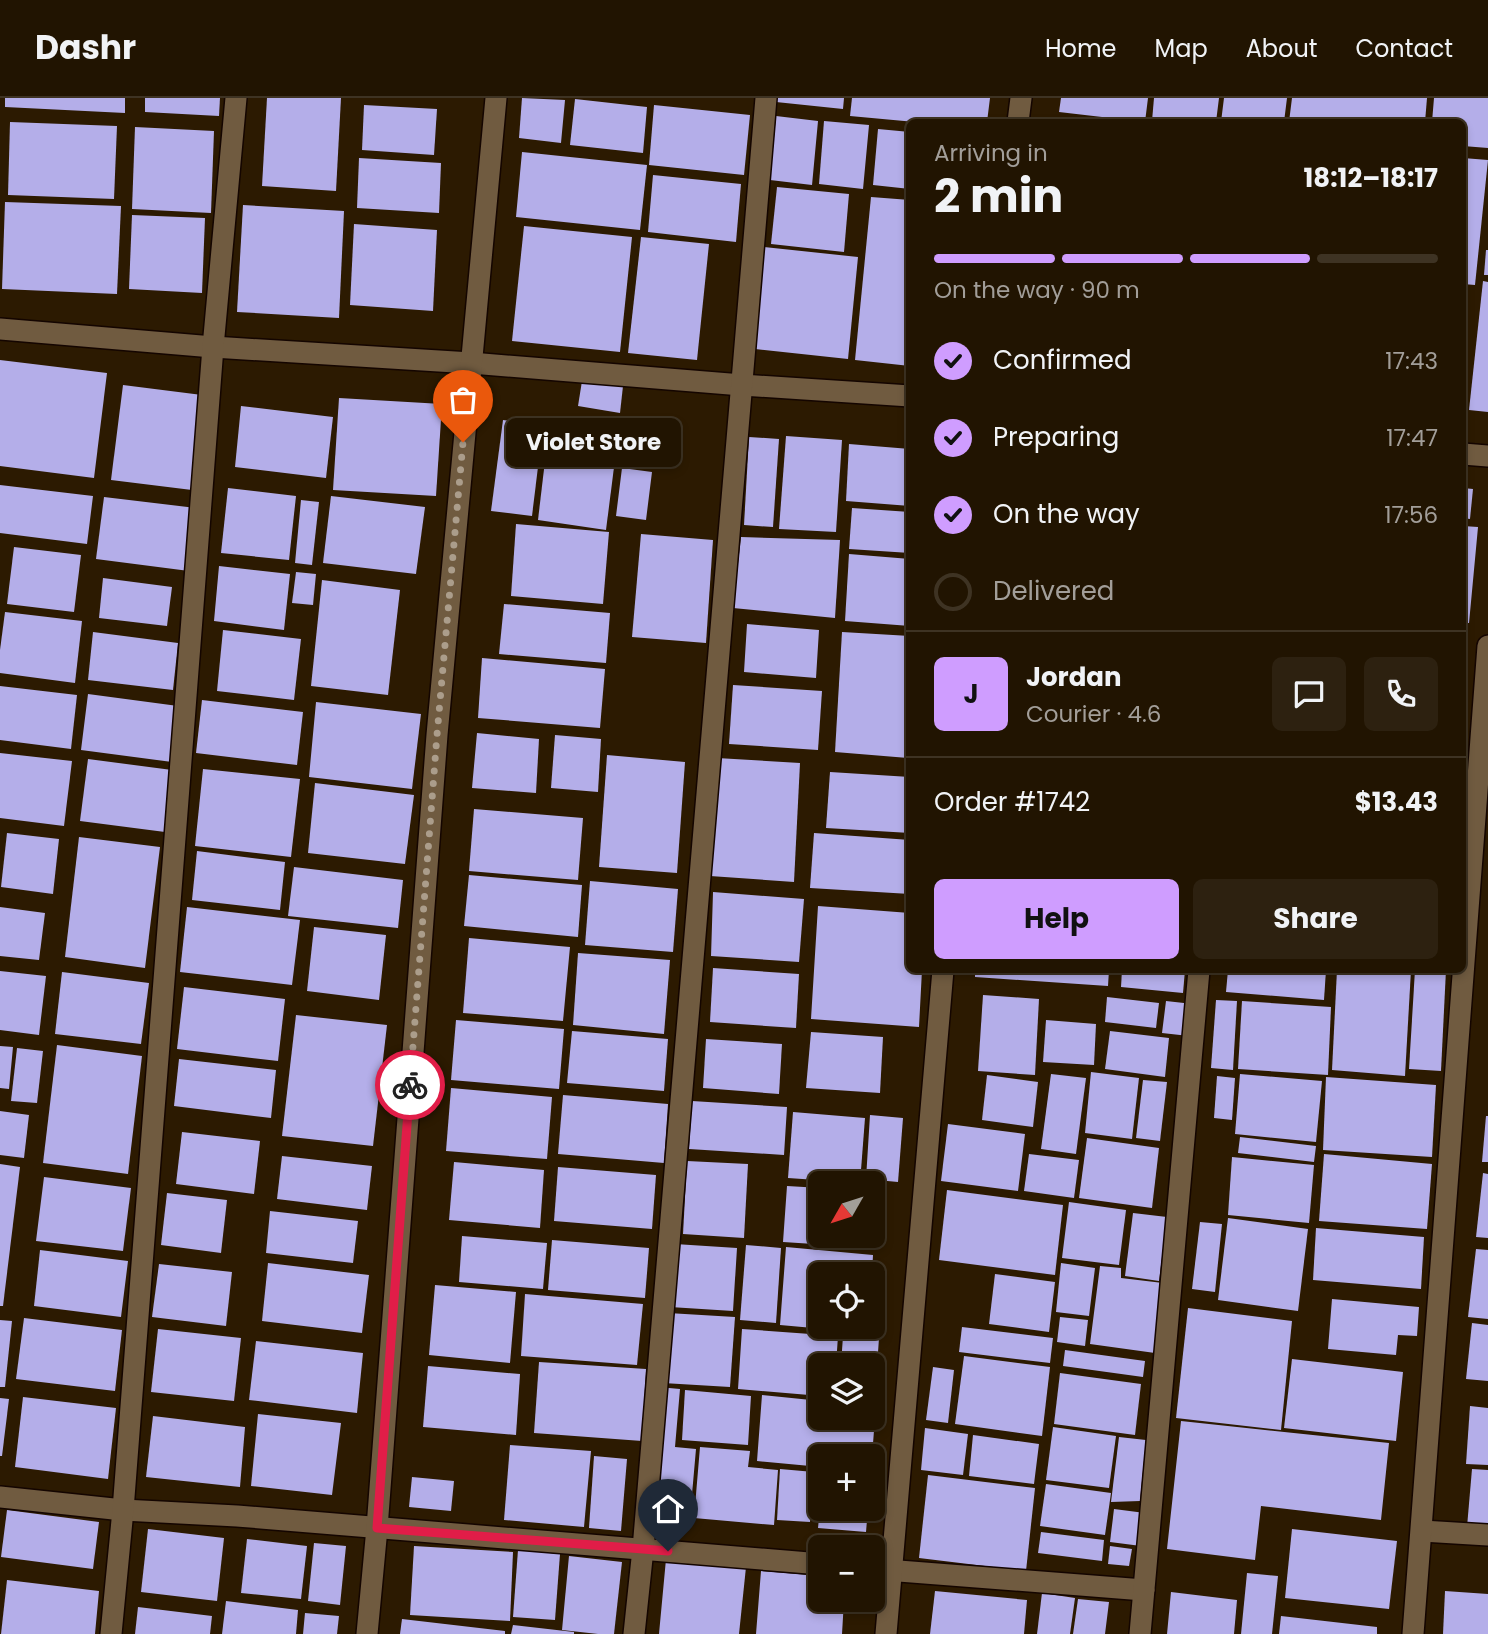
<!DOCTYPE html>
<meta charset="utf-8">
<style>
body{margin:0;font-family:Poppins,sans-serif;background:#2d2110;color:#f1f3f6;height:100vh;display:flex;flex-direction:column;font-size:26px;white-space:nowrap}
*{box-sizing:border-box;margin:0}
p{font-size:23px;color:#a29e99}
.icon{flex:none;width:38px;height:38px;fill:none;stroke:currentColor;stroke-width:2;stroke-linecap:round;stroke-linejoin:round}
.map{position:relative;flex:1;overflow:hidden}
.drawer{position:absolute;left:906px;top:21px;width:560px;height:854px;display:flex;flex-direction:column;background:#211401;border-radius:10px;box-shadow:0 4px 10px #0003,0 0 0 2px #3e3323}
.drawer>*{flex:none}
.needle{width:46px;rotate:231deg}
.tools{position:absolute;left:808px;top:1073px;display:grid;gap:14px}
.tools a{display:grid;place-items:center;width:77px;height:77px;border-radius:10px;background:#211401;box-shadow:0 4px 10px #0003,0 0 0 2px #3e3323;font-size:35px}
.pin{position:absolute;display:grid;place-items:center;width:60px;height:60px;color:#fff;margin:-72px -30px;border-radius:50% 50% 50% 0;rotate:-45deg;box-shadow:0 0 7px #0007}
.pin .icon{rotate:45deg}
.courier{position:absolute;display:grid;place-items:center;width:70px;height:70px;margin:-35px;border:5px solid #e11d48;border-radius:50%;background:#fff;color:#222;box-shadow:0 2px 9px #0007}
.bubble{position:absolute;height:49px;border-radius:10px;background:#211401;box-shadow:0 4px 10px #0003,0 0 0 2px #3e3323;font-size:23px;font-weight:700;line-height:49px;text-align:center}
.summary em{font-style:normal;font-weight:700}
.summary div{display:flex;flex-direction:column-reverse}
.summary{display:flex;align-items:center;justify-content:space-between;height:119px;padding:0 28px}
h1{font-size:46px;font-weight:700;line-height:52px}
.bar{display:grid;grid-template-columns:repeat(4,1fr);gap:10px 7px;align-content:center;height:84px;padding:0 28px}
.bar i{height:9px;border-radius:5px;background:#3e3323}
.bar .active{background:#cf9dff}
.bar p{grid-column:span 4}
.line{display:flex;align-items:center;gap:18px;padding:0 28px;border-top:2px solid #3e3323}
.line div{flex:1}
.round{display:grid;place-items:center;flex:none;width:74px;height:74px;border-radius:10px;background:#2d2110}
ol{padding:0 28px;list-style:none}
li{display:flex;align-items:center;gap:21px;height:77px}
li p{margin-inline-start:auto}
li .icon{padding:7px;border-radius:50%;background:#cf9dff;color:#111;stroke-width:4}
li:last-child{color:#a29e99}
li i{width:38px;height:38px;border:4px solid #3e3323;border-radius:50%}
.cta{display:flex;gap:14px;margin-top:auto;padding:14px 28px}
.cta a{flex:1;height:80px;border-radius:10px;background:#cf9dff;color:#111;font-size:28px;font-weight:700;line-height:80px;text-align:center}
.cta a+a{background:#2d2110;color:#f1f3f6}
header{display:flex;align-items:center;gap:42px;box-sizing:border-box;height:98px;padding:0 35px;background:#211401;border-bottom:2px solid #3e3323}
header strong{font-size:33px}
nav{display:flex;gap:38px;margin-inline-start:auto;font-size:24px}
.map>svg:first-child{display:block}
.building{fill:#b4aee9}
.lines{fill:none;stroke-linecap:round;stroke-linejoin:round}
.minor-casing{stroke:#140500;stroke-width:24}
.minor{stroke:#705b40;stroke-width:21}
.done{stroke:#ab9d8b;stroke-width:7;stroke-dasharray:0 12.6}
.route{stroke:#e11d48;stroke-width:9}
</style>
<header>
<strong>Dashr</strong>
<nav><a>Home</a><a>Map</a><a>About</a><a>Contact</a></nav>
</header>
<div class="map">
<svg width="1488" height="1536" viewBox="0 0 1488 1536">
<rect width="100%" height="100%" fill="#2c1a01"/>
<g class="building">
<path d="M5,0H125V15L5,9Z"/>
<path d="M145,0H220L219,18L145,14Z"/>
<path d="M267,0H341L336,93L262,88Z"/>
<path d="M522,0L565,2L561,45L519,40Z"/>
<path d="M776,0H844L843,11L776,4Z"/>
<path d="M852,0H990L987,24H915L850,18Z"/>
<path d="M1061,0H1148L1145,24L1059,14Z"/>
<path d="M1154,0H1219L1216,24L1152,23Z"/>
<path d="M1224,0H1287L1284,24H1221Z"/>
<path d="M1292,0H1427L1425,24H1289Z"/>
<path d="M1434,0H1488V50L1463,48V24H1432Z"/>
<path d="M575,1L647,9L643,55L570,47Z"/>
<path d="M364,7L437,11L434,57L362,52Z"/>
<path d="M654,7L750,17L744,77L649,67Z"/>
<path d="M776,18L818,23L812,87L770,82Z"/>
<path d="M824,23L869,27L863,91L819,86Z"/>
<path d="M10,24L117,28L114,101L8,97Z"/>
<path d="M135,29L214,33L211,115L132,111Z"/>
<path d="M878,31L910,34V91L873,87Z"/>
<path d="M522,54L647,67L640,132L516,119Z"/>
<path d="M359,60L441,65L439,115L357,110Z"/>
<path d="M1463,60L1488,62L1475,187L1463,186Z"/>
<path d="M653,77L741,86L736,144L648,134Z"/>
<path d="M777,89L849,96L844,154L771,146Z"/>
<path d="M871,99L910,102V268L855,262Z"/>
<path d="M5,104L121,108L117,196L2,191Z"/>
<path d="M243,107L344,113L339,220L237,214Z"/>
<path d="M132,117L205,120L202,195L129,191Z"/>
<path d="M354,126L437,132L433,213L350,207Z"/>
<path d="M524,128L632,139L620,254L512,243Z"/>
<path d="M641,139L709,146L697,262L628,255Z"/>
<path d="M764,149L858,159L848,261L755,251Z"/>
<path d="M1486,152H1488V177H1484Z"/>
<path d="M1483,183L1488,184V314L1469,312Z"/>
<path d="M0,262L107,275L94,380L0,368Z"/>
<path d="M582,283L623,288L620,315L578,308Z"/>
<path d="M123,287L202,297L192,392L111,382Z"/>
<path d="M339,300L442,306L436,398L333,392Z"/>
<path d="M241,308L333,319L326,380L235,369Z"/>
<path d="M503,322L543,328L532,418L491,413Z"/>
<path d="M549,329L618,338L606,432L538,422Z"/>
<path d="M786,338L842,342L836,434L779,431Z"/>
<path d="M749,339L779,341L773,429L744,427Z"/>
<path d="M849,346L910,351V408L846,403Z"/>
<path d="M622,370L652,374L646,422L616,418Z"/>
<path d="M0,387L93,398L87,446L0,435Z"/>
<path d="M228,390L296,398L289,462L221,455Z"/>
<path d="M1463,390L1473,391L1470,421L1463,420Z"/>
<path d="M331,398L425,409L416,476L323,465Z"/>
<path d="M104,399L196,410L189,473L96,461Z"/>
<path d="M301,402L319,404L312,467L295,465Z"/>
<path d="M852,410L910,414V455L849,451Z"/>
<path d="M516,426L609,434L603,506L511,498Z"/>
<path d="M1463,428L1478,429L1469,525H1463Z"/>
<path d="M641,436L713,442L706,545L632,539Z"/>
<path d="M741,439L840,442L835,520L733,510Z"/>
<path d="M14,449L81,457L74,514L7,506Z"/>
<path d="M849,456L910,461V528L845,523Z"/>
<path d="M219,468L290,476L284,532L214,523Z"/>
<path d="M296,474L316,476L313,507L292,505Z"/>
<path d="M103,480L172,489L167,528L99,520Z"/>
<path d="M322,482L400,492L388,597L311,588Z"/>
<path d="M504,506L610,515L606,565L499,556Z"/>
<path d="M5,514L82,523L75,585L0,575V552Z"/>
<path d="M747,526L819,532L816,580L744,574Z"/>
<path d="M223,532L301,541L294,602L217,593Z"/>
<path d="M93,534L178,545L173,592L88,582Z"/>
<path d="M842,534L910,538V629L908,660L835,654Z"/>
<path d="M482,560L605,571L600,630L478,620Z"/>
<path d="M733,587L822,593L818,652L729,646Z"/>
<path d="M0,588L77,597L71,651L0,642Z"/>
<path d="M88,596L178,608L172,664L81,652Z"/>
<path d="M202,602L303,614L297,667L196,655Z"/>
<path d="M316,604L421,616L412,691L309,679Z"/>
<path d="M477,635L539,641L536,695L472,690Z"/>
<path d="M555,637L601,641L598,694L551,690Z"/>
<path d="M0,655L72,663L64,728L0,720Z"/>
<path d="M607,657L685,664L677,775L599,769Z"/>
<path d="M717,660L800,665L794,784L710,778Z"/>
<path d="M88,661L172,672L165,734L80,723Z"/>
<path d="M203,671L300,681L291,759L195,748Z"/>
<path d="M830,674L910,679V735L826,730Z"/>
<path d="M315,685L414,697L405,766L308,755Z"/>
<path d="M474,711L583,720L578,782L469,773Z"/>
<path d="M7,735L59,741L53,796L1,789Z"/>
<path d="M814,735L910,742V796L810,790Z"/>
<path d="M79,739L160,749L145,870L65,859Z"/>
<path d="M197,753L285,764L280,812L192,802Z"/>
<path d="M294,769L403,782L398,830L288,818Z"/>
<path d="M469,777L582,787L578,839L464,828Z"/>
<path d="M590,783L678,791L673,854L585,847Z"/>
<path d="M713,794L804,801L799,864L711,858Z"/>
<path d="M818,808L910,815V872H922L919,929L811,921Z"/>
<path d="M0,809L45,815L39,862L0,858Z"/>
<path d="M187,809L300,822L292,887L180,874Z"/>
<path d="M314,829L386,837L379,902L307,893Z"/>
<path d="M469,840L570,849L563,923L463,915Z"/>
<path d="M578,855L670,862L664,936L573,927Z"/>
<path d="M713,870L799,876L796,930L710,924Z"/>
<path d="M975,872H1109L1108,888L975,879Z"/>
<path d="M1122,872H1185L1183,895L1121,889Z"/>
<path d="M1228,872H1326L1324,902L1226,894Z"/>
<path d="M1337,872H1411L1405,978L1332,972Z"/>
<path d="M1415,872H1446L1441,973L1409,971Z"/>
<path d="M0,873L46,878L39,937L0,932Z"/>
<path d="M62,874L149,885L141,946L55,936Z"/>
<path d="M184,889L285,901L278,963L177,951Z"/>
<path d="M983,897L1039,901L1035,977L978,973Z"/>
<path d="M1107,899L1159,905L1156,930L1105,924Z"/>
<path d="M1216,902L1237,903L1233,972L1211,970Z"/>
<path d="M1166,903L1193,906L1189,938L1162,935Z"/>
<path d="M1242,903L1331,909L1328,977L1238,971Z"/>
<path d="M296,917L387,927L373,1048L282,1038Z"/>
<path d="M456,922L564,931L559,991L451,982Z"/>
<path d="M1046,922L1096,926L1094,967L1043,964Z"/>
<path d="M572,933L668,941L664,993L567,985Z"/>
<path d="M1110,933L1169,940L1165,979L1105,971Z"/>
<path d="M811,934L883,939L880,995L806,990Z"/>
<path d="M706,941L782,946L779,996L703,990Z"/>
<path d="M57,947L142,958L128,1076L43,1065Z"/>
<path d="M0,948L13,949L9,991L0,990Z"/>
<path d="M17,950L43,953L37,1005L11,1003Z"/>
<path d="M179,961L276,972L271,1020L174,1008Z"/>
<path d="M1091,974L1139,980L1132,1041L1085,1035Z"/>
<path d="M1051,976L1086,980L1076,1056L1041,1051Z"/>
<path d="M1240,976L1322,983L1316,1044L1235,1036Z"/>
<path d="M987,977L1038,984L1033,1029L982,1022Z"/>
<path d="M1217,978L1235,980L1232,1022L1214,1020Z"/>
<path d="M1326,979L1436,987L1432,1059L1323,1052Z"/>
<path d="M1143,982L1167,984L1160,1043L1136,1040Z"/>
<path d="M451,990L552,999L547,1061L446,1053Z"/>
<path d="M563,997L668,1006L664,1065L558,1056Z"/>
<path d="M692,1003L787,1009L784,1057L689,1051Z"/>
<path d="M0,1013L29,1017L24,1060L0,1057Z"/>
<path d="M793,1014L865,1020L860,1085L788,1080Z"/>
<path d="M870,1017L903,1020L898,1084L866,1081Z"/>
<path d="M1486,1018H1488V1064H1482Z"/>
<path d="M948,1026L1025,1036L1018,1093L941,1083Z"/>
<path d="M182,1034L260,1043L254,1096L176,1086Z"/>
<path d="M1240,1039L1316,1048L1314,1064L1238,1055Z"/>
<path d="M1087,1040L1159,1050L1152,1110L1079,1100Z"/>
<path d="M1029,1056L1079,1062L1074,1100L1024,1093Z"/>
<path d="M1324,1056L1432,1066L1427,1131L1319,1123Z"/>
<path d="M282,1058L372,1068L367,1112L277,1101Z"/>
<path d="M1232,1059L1314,1067L1309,1125L1228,1117Z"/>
<path d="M687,1063L748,1066L744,1140L683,1136Z"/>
<path d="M454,1064L544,1072L540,1130L449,1122Z"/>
<path d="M0,1066L20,1069L3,1208H0Z"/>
<path d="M558,1069L656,1077L652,1131L554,1123Z"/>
<path d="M1483,1075L1488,1076V1140L1476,1139Z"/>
<path d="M44,1079L131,1090L123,1153L36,1143Z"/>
<path d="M787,1088L821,1090V1138H861L860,1149L783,1144Z"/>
<path d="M947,1092L1063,1107L1055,1177L939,1162Z"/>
<path d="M167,1095L227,1102L221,1155L161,1147Z"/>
<path d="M1069,1104L1126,1112L1119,1167L1062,1160Z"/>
<path d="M270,1113L358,1123L353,1165L266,1155Z"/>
<path d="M1133,1115L1167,1119L1159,1183L1125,1178Z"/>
<path d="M1228,1120L1308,1131L1298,1213L1218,1202Z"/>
<path d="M1200,1124L1222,1126L1215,1194L1192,1191Z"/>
<path d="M1316,1130L1424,1139L1421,1191L1313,1182Z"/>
<path d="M462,1138L547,1145L543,1191L459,1184Z"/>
<path d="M552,1142L649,1150L645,1200L548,1192Z"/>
<path d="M675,1146L737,1150L733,1213L670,1209Z"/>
<path d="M746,1147L781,1150L776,1225L740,1222Z"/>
<path d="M786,1149L873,1157L872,1176H821V1228H869V1235L780,1227Z"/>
<path d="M1476,1151L1488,1152V1221L1468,1219Z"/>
<path d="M40,1152L128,1163L121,1219L34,1208Z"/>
<path d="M268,1165L369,1177L362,1235L262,1223Z"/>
<path d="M1061,1165L1095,1170L1089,1218L1056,1214Z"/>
<path d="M159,1166L232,1174L226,1228L152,1219Z"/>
<path d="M1100,1168L1121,1170V1180L1163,1185L1155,1255L1090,1246Z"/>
<path d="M995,1176L1055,1184L1049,1234L989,1226Z"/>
<path d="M435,1187L516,1194L510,1265L429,1257Z"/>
<path d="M525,1196L643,1206L637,1267L521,1258Z"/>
<path d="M1332,1201L1419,1209L1417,1238L1398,1237L1396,1257L1328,1251Z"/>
<path d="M1188,1210L1292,1223L1281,1332L1176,1320Z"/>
<path d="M668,1215L735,1219L730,1289L663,1285Z"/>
<path d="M1060,1219L1088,1222L1085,1248L1057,1244Z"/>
<path d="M24,1220L122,1232L115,1293L16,1281Z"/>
<path d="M0,1222L12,1223L5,1289H0Z"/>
<path d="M1472,1225L1488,1227V1283L1466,1281Z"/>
<path d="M962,1229L1053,1240L1050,1265L959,1254Z"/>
<path d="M158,1231L241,1240L234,1303L151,1294Z"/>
<path d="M742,1231L838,1238L836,1267H821V1298L738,1291Z"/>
<path d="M843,1238L879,1240L875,1298H873V1267H841Z"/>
<path d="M256,1243L363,1255L357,1315L249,1302Z"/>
<path d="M1065,1252L1145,1263L1143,1279L1063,1268Z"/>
<path d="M964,1258L1050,1269L1042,1338L955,1326Z"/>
<path d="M1292,1261L1403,1274L1396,1343L1284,1330Z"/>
<path d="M539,1264L646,1271L642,1343L534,1335Z"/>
<path d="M428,1268L520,1276L516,1337L423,1329Z"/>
<path d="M933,1269L954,1272L948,1325L926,1322Z"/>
<path d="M1060,1275L1141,1286L1135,1337L1054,1326Z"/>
<path d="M658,1289L680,1291L675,1349L696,1351L690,1419L648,1415Z"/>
<path d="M685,1292L751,1298L748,1347L682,1342Z"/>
<path d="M762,1297L821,1303V1320H875L872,1358H821V1369L757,1363Z"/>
<path d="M23,1299L116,1310L108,1381L15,1369Z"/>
<path d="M0,1300L9,1301L2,1358H0Z"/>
<path d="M1470,1308L1488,1310V1367L1466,1366Z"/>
<path d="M258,1316L341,1325L332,1397L251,1388Z"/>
<path d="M153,1318L245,1329L240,1389L146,1379Z"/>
<path d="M1181,1323L1389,1345L1381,1422L1261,1408L1255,1462L1167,1451Z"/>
<path d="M1053,1329L1116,1338L1109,1390L1046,1382Z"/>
<path d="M925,1330L968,1336L963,1377L921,1372Z"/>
<path d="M973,1337L1039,1346L1034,1386L969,1378Z"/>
<path d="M1119,1339L1146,1342L1140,1403L1111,1404Z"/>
<path d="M510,1347L591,1353L584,1429L504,1422Z"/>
<path d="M700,1349L750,1353L748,1369L778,1372L774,1427L694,1420Z"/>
<path d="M594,1358L627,1361L621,1433L589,1430Z"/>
<path d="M780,1371L814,1374L810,1424L777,1422Z"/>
<path d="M1472,1371L1488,1372V1431L1467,1429Z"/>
<path d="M928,1377L1035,1390L1026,1473L919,1460Z"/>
<path d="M412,1379L454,1383L451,1413L409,1409Z"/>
<path d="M1046,1386L1111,1395L1105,1437L1040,1428Z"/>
<path d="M820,1410H868L866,1434L818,1430Z"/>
<path d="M1114,1411L1145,1415L1141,1448L1110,1444Z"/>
<path d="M7,1412L99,1424L93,1471L1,1459Z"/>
<path d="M148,1431L224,1440L217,1503L141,1494Z"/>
<path d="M1292,1431L1397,1443L1389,1511L1285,1500Z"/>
<path d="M1041,1434L1104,1442L1102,1463L1038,1455Z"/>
<path d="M247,1441L307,1448L301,1501L241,1495Z"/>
<path d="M314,1445L346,1448L340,1507L308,1503Z"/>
<path d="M414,1448L513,1454L510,1523L410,1517Z"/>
<path d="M1110,1448L1132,1451L1129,1468L1108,1466Z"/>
<path d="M518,1452L560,1456L555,1522L513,1519Z"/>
<path d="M569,1458L622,1464L614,1536H598L562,1532Z"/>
<path d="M666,1461L746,1469L739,1536H659Z"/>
<path d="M761,1473L821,1478V1502H844L842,1536H756Z"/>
<path d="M1247,1475L1278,1478L1272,1536H1241Z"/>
<path d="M7,1482L99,1493L95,1536H1Z"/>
<path d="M935,1493L1027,1502L1024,1536H930Z"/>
<path d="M1445,1493L1488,1496V1536H1443Z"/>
<path d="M1171,1494L1237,1502L1234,1536H1167Z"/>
<path d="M1042,1495L1075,1500L1070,1536H1037Z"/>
<path d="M1078,1501L1109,1504L1105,1536H1073Z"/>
<path d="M226,1503L298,1512L296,1536H222Z"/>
<path d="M138,1509L212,1518L210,1536H135Z"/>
<path d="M305,1515L339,1518L337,1536H303Z"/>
<path d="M1281,1518L1377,1529V1536H1279Z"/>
<path d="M402,1521L505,1533V1536H400Z"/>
<path d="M513,1527L574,1534V1536H511Z"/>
</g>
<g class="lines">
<defs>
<g id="minor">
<path d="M1018,24L1021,0"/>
<path d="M0,231L213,249L471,265L742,287L910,298"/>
<path d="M1463,356L1488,358"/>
<path d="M0,1399L123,1412L237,1418L821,1466"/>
<path d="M1422,1433L1488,1437"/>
<path d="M873,1471L1144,1492"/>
<path d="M111,1536L123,1412L213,249L236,0"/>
<path d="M367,1536L377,1430L437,637L496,0"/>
<path d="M634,1536L643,1451L766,0"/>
<path d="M886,1536L943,872"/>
<path d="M1140,1536L1199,872"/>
<path d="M1413,1536L1488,548"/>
</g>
</defs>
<use href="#minor" class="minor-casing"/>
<use href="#minor" class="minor"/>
</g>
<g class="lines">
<path class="done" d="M410,987L437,637L463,344"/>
<path class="route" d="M410,987L377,1430L668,1453"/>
</g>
</svg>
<div class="tools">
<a><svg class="needle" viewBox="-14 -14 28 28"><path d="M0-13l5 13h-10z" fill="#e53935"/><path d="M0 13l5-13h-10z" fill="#a29e99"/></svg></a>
<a><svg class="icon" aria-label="locate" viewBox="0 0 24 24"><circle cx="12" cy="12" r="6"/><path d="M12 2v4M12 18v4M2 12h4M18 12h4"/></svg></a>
<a><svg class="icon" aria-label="layers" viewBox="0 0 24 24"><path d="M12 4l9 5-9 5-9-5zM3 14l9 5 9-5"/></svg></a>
<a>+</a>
<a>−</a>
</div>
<div class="pin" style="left:463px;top:344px;background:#ea580c"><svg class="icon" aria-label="bag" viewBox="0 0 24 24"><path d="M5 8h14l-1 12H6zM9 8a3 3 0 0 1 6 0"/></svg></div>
<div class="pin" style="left:668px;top:1453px;background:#1f2937"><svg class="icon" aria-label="home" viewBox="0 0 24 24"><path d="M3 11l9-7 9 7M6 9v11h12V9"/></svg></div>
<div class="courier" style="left:410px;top:987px"><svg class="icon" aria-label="bike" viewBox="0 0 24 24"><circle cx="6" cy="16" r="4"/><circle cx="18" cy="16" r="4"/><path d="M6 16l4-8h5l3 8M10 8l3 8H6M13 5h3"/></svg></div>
<div class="bubble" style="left:506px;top:320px;width:175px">Violet Store</div>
<section class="drawer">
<div class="summary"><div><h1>2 min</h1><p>Arriving in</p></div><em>18:12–18:17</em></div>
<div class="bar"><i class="active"></i><i class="active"></i><i class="active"></i><i></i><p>On the way · 90 m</p></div>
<ol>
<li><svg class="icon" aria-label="check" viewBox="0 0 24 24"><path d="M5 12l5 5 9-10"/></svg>Confirmed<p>17:43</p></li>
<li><svg class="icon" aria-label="check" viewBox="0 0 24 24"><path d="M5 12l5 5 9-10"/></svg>Preparing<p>17:47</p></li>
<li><svg class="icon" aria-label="check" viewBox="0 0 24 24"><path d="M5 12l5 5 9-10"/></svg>On the way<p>17:56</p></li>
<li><i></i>Delivered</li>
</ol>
<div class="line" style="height:126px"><b class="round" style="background:#cf9dff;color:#111">J</b><div><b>Jordan</b><p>Courier · 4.6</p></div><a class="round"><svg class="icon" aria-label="chat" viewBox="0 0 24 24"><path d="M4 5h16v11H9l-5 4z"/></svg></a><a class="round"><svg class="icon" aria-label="phone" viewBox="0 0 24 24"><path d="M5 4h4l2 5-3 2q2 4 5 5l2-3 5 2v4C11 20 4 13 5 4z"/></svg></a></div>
<div class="line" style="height:91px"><div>Order #1742</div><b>$13.43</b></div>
<div class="cta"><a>Help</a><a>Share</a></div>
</section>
</div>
